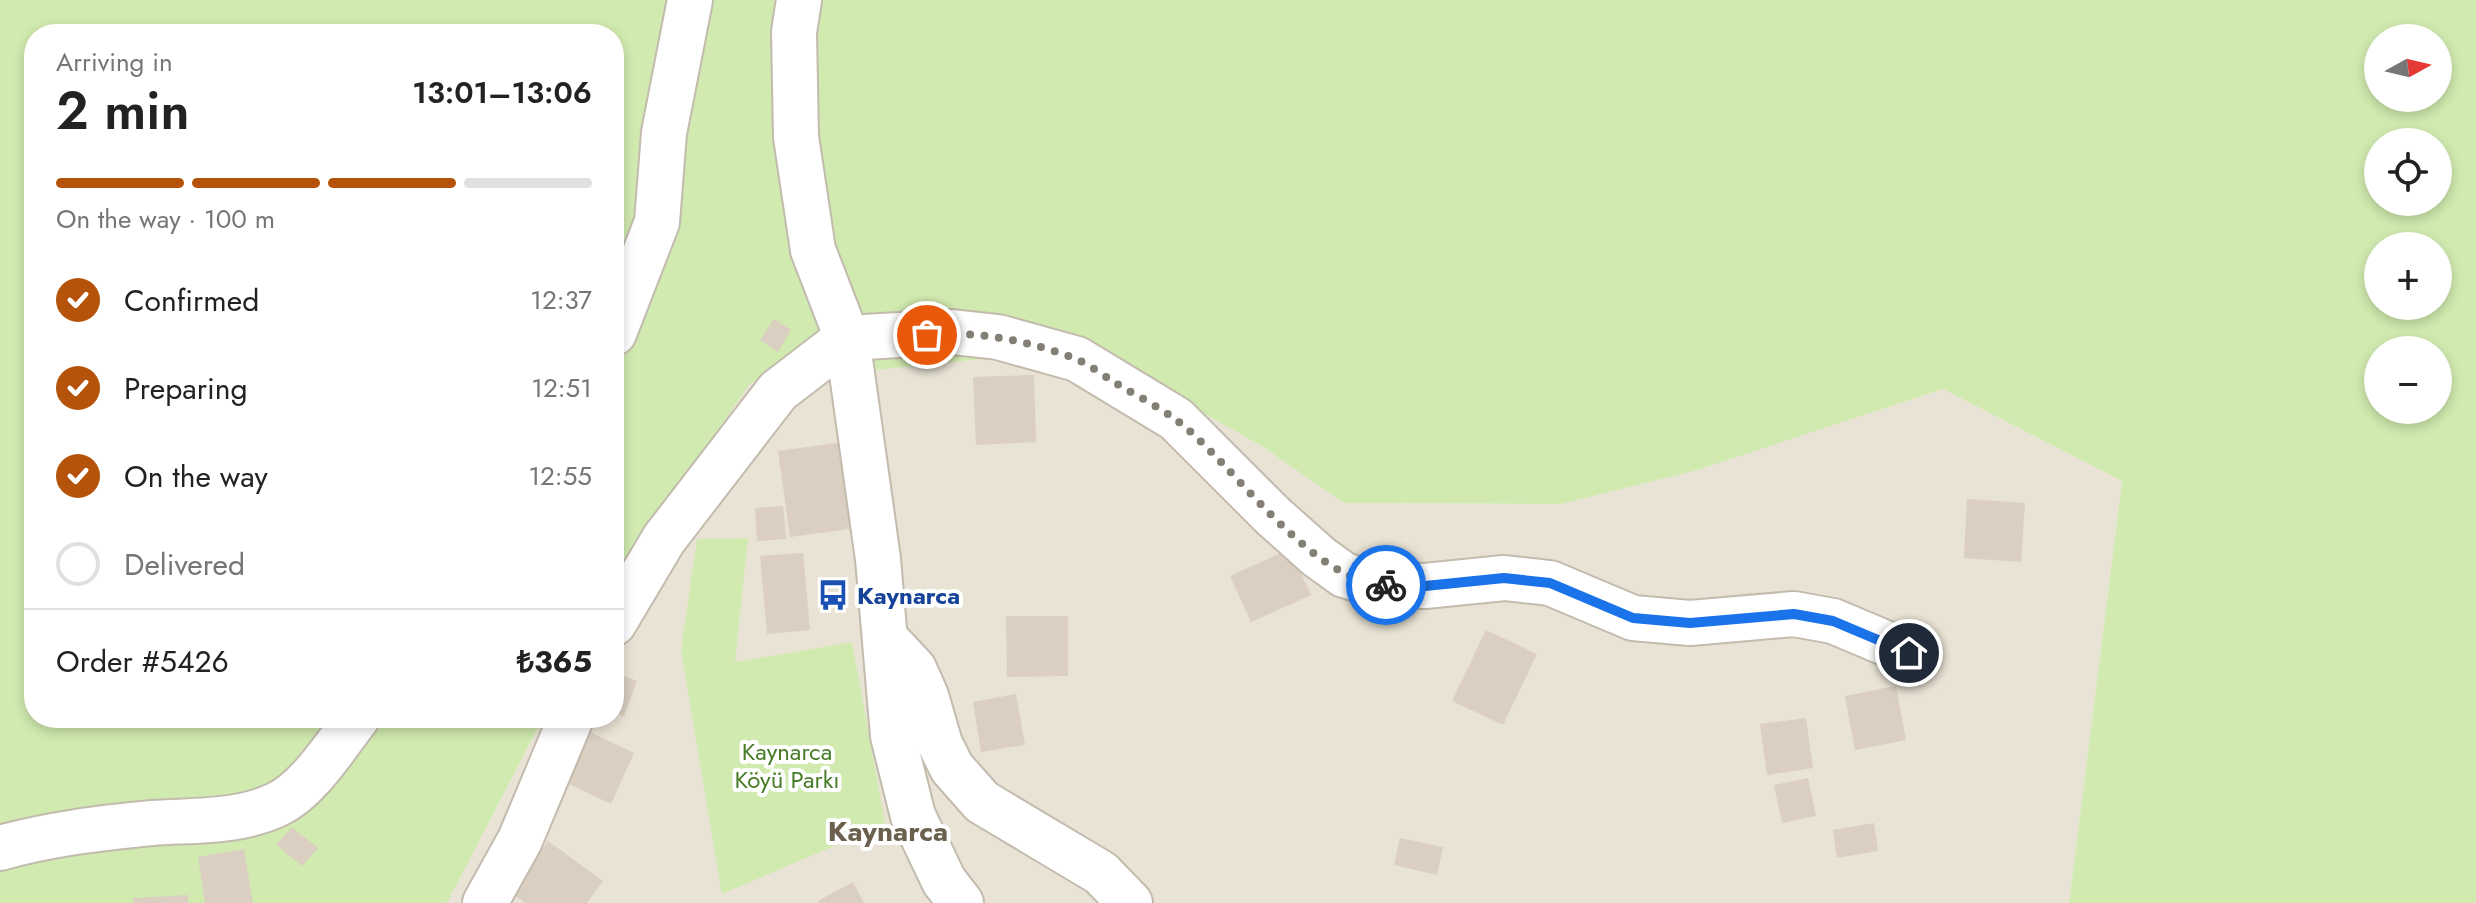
<!DOCTYPE html>
<meta charset="utf-8">
<style>
body{margin:0;font-family:Jost,sans-serif;background:#f6f6f6;color:#222;height:100vh;display:flex;flex-direction:column;font-size:30px;white-space:nowrap}
*{box-sizing:border-box;margin:0}
p{font-size:26px;color:#767676}
.icon{flex:none;width:44px;height:44px;fill:none;stroke:currentColor;stroke-width:2;stroke-linecap:round;stroke-linejoin:round}
.map{position:relative;flex:1;overflow:hidden}
.details{position:absolute;left:24px;top:24px;width:600px;height:704px;display:flex;flex-direction:column;background:#fff;border-radius:32px;box-shadow:0 4px 12px #0003}
.details>*{flex:none}
.needle{width:52px;rotate:82deg}
.fabs{position:absolute;left:2364px;top:24px;display:grid;gap:16px}
.fabs a{display:grid;place-items:center;width:88px;height:88px;border-radius:50%;background:#fff;box-shadow:0 4px 12px #0003;font-size:40px}
.pin{position:absolute;display:grid;place-items:center;width:68px;height:68px;color:#fff;margin:-34px;border:4px solid #fff;border-radius:50%;box-shadow:0 2px 8px #0007}
.courier{position:absolute;display:grid;place-items:center;width:80px;height:80px;margin:-40px;border:6px solid #1a73e8;border-radius:50%;background:#fff;color:#222;box-shadow:0 2px 10px #0007}
.headline em{font-style:normal;font-weight:600}
.headline div{display:flex;flex-direction:column-reverse}
.headline{display:flex;align-items:center;justify-content:space-between;height:136px;padding:0 32px}
h1{font-size:52px;font-weight:600;line-height:60px}
.bar{display:grid;grid-template-columns:repeat(4,1fr);gap:12px 8px;align-content:center;height:96px;padding:0 32px}
.bar i{height:10px;border-radius:6px;background:#e0e0e0}
.bar .active{background:#b45309}
.bar p{grid-column:span 4}
.line{display:flex;align-items:center;gap:20px;padding:0 32px;border-top:2px solid #e0e0e0}
.line div{flex:1}
ol{padding:0 32px;list-style:none}
li{display:flex;align-items:center;gap:24px;height:88px}
li p{margin-inline-start:auto}
li .icon{padding:8px;border-radius:50%;background:#b45309;color:#fff;stroke-width:4}
li:last-child{color:#767676}
li i{width:44px;height:44px;border:4px solid #e0e0e0;border-radius:50%}
.map>svg:first-child{display:block}
.residential{fill:#e9e3d5}
.green{fill:#d0eaaf;fill-rule:evenodd}
.building{fill:#dacfc0}
.lines{fill:none;stroke-linecap:round;stroke-linejoin:round}
.minor-casing{stroke:#c3bbad;stroke-width:48}
.minor{stroke:#fff;stroke-width:44}
.done{stroke:#847f74;stroke-width:8;stroke-dasharray:0 14.4}
.route{stroke:#1a73e8;stroke-width:10}
.labels{text-anchor:middle;dominant-baseline:central;stroke-width:8;stroke-linejoin:round;paint-order:stroke}
.transit-label{font-size:24px;font-weight:bold;fill:#164399;stroke:#fff;text-anchor:start}
.park-label{font-size:24px;fill:#477d26;stroke:#fff}
.quarter-label{font-size:28px;font-weight:bold;fill:#6b5f4d;stroke:#fff}
</style>
<div class="map">
<svg width="2476" height="903" viewBox="0 0 2476 903">
<rect width="100%" height="100%" fill="#f4f1e8"/>
<path class="residential" d="M1088,348L1260,445L1344,503L1561,504L1694,471L1943,389L2122,481L2069,903H447L543,718H614V585L749,383Z"/>
<g class="green">
<path d="M0,0H2476V903H2069L2122,481L1943,389L1694,471L1561,504L1344,503L1260,445L1088,348L750,383L614,585V34H34V718H543L447,903H0ZM2378,38H2438V98H2378ZM2378,142H2438V202H2378ZM2378,246H2438V306H2378ZM2378,350H2438V410H2378Z"/>
<path d="M748,538L735,662L852,642L885,824L722,894L681,650L697,539Z"/>
</g>
<g class="building">
<path d="M774,319L791,330L778,352L760,340Z"/>
<path d="M1034,375L1036,442L976,445L973,377Z"/>
<path d="M845,442L857,528L790,537L778,451Z"/>
<path d="M1967,499L2025,503L2021,562L1964,558Z"/>
<path d="M783,506L786,539L757,541L755,508Z"/>
<path d="M1290,549L1311,595L1251,622L1230,576Z"/>
<path d="M803,553L810,630L767,634L760,556Z"/>
<path d="M1006,616H1068V676L1007,677Z"/>
<path d="M1486,630L1537,654L1503,725L1452,701Z"/>
<path d="M614,672L637,681L624,716L614,712Z"/>
<path d="M1896,686L1906,740L1855,750L1845,696Z"/>
<path d="M1016,694L1025,745L981,752L973,702Z"/>
<path d="M1806,718L1813,768L1767,775L1760,724Z"/>
<path d="M590,732L634,753L611,804L567,783Z"/>
<path d="M1808,778L1816,816L1782,823L1774,785Z"/>
<path d="M1874,823L1878,851L1837,858L1833,830Z"/>
<path d="M292,827L318,848L302,866L276,845Z"/>
<path d="M1400,838L1443,847L1437,875L1394,865Z"/>
<path d="M548,841L603,881L587,903H525L512,893Z"/>
<path d="M244,849L253,903H205L198,857Z"/>
<path d="M853,882L864,903H819L818,901Z"/>
<path d="M188,895V903H134L133,898Z"/>
</g>
<g class="lines">
<defs>
<g id="minor">
<path d="M799,0L794,32L796,137L813,250L847,338L878,559L893,736L913,816L944,881L961,903"/>
<path d="M614,333L657,222L664,133L690,0"/>
<path d="M614,623L664,539L778,391L847,338L952,332L998,337L1077,359L1176,419L1273,516L1319,557L1344,575L1374,584L1425,586L1504,578L1550,583L1633,618L1690,623L1794,614L1833,621L1909,653"/>
<path d="M885,638L914,669L926,696L940,744L952,768L982,802L1101,873L1130,903"/>
<path d="M0,848C50,834 100,828 152,823C194,820 239,823 278,804C309,789 336,745 357,718"/>
<path d="M485,903L520,840L571,718"/>
</g>
</defs>
<use href="#minor" class="minor-casing"/>
<use href="#minor" class="minor"/>
</g>
<g class="lines">
<path class="done" d="M927,335C975,330 1031,341 1076,359C1090,365 1104,376 1117,384C1136,395 1157,406 1175,419C1234,463 1309,582 1386,585"/>
<path class="route" d="M1386,585L1425,586L1504,578L1550,583L1633,618L1690,623L1794,614L1833,621L1909,653"/>
</g>
<defs>
<symbol id="bus-bare" viewBox="-9 -9 18 18"><path d="M-5-6H5V4H4V6H2V4H-2V6H-4V4H-5ZM-3.5-4V0h7V-4ZM-3.5 1.2v1.5H-2V1.2ZM2 1.2v1.5H3.5V1.2Z" fill="#1a4fb4" stroke="#fff" stroke-width="2.5" paint-order="stroke"/></symbol>
</defs>
<g fill-rule="evenodd">
<use href="#bus-bare" x="811" y="573" width="44" height="44"/>
</g>
<g class="labels">
<g class="transit-label">
<text x="857" y="595">Kaynarca</text>
</g>
<g class="park-label">
<text x="787" y="751">Kaynarca<tspan x="787" dy="28">Köyü Parkı</tspan></text>
</g>
<g class="quarter-label">
<text x="888" y="831">Kaynarca</text>
</g>
</g>
</svg>
<div class="fabs">
<a><svg class="needle" viewBox="-14 -14 28 28"><path d="M0-13l5 13h-10z" fill="#e53935"/><path d="M0 13l5-13h-10z" fill="#767676"/></svg></a>
<a><svg class="icon" aria-label="locate" viewBox="0 0 24 24"><circle cx="12" cy="12" r="6"/><path d="M12 2v4M12 18v4M2 12h4M18 12h4"/></svg></a>
<a>+</a>
<a>−</a>
</div>
<div class="pin" style="left:927px;top:335px;background:#ea580c"><svg class="icon" aria-label="bag" viewBox="0 0 24 24"><path d="M5 8h14l-1 12H6zM9 8a3 3 0 0 1 6 0"/></svg></div>
<div class="pin" style="left:1909px;top:653px;background:#1f2937"><svg class="icon" aria-label="home" viewBox="0 0 24 24"><path d="M3 11l9-7 9 7M6 9v11h12V9"/></svg></div>
<div class="courier" style="left:1386px;top:585px"><svg class="icon" aria-label="bike" viewBox="0 0 24 24"><circle cx="6" cy="16" r="4"/><circle cx="18" cy="16" r="4"/><path d="M6 16l4-8h5l3 8M10 8l3 8H6M13 5h3"/></svg></div>
<section class="details">
<div class="headline"><div><h1>2 min</h1><p>Arriving in</p></div><em>13:01–13:06</em></div>
<div class="bar"><i class="active"></i><i class="active"></i><i class="active"></i><i></i><p>On the way · 100 m</p></div>
<ol>
<li><svg class="icon" aria-label="check" viewBox="0 0 24 24"><path d="M5 12l5 5 9-10"/></svg>Confirmed<p>12:37</p></li>
<li><svg class="icon" aria-label="check" viewBox="0 0 24 24"><path d="M5 12l5 5 9-10"/></svg>Preparing<p>12:51</p></li>
<li><svg class="icon" aria-label="check" viewBox="0 0 24 24"><path d="M5 12l5 5 9-10"/></svg>On the way<p>12:55</p></li>
<li><i></i>Delivered</li>
</ol>
<div class="line" style="height:104px"><div>Order #5426</div><b>₺365</b></div>
</section>
</div>
